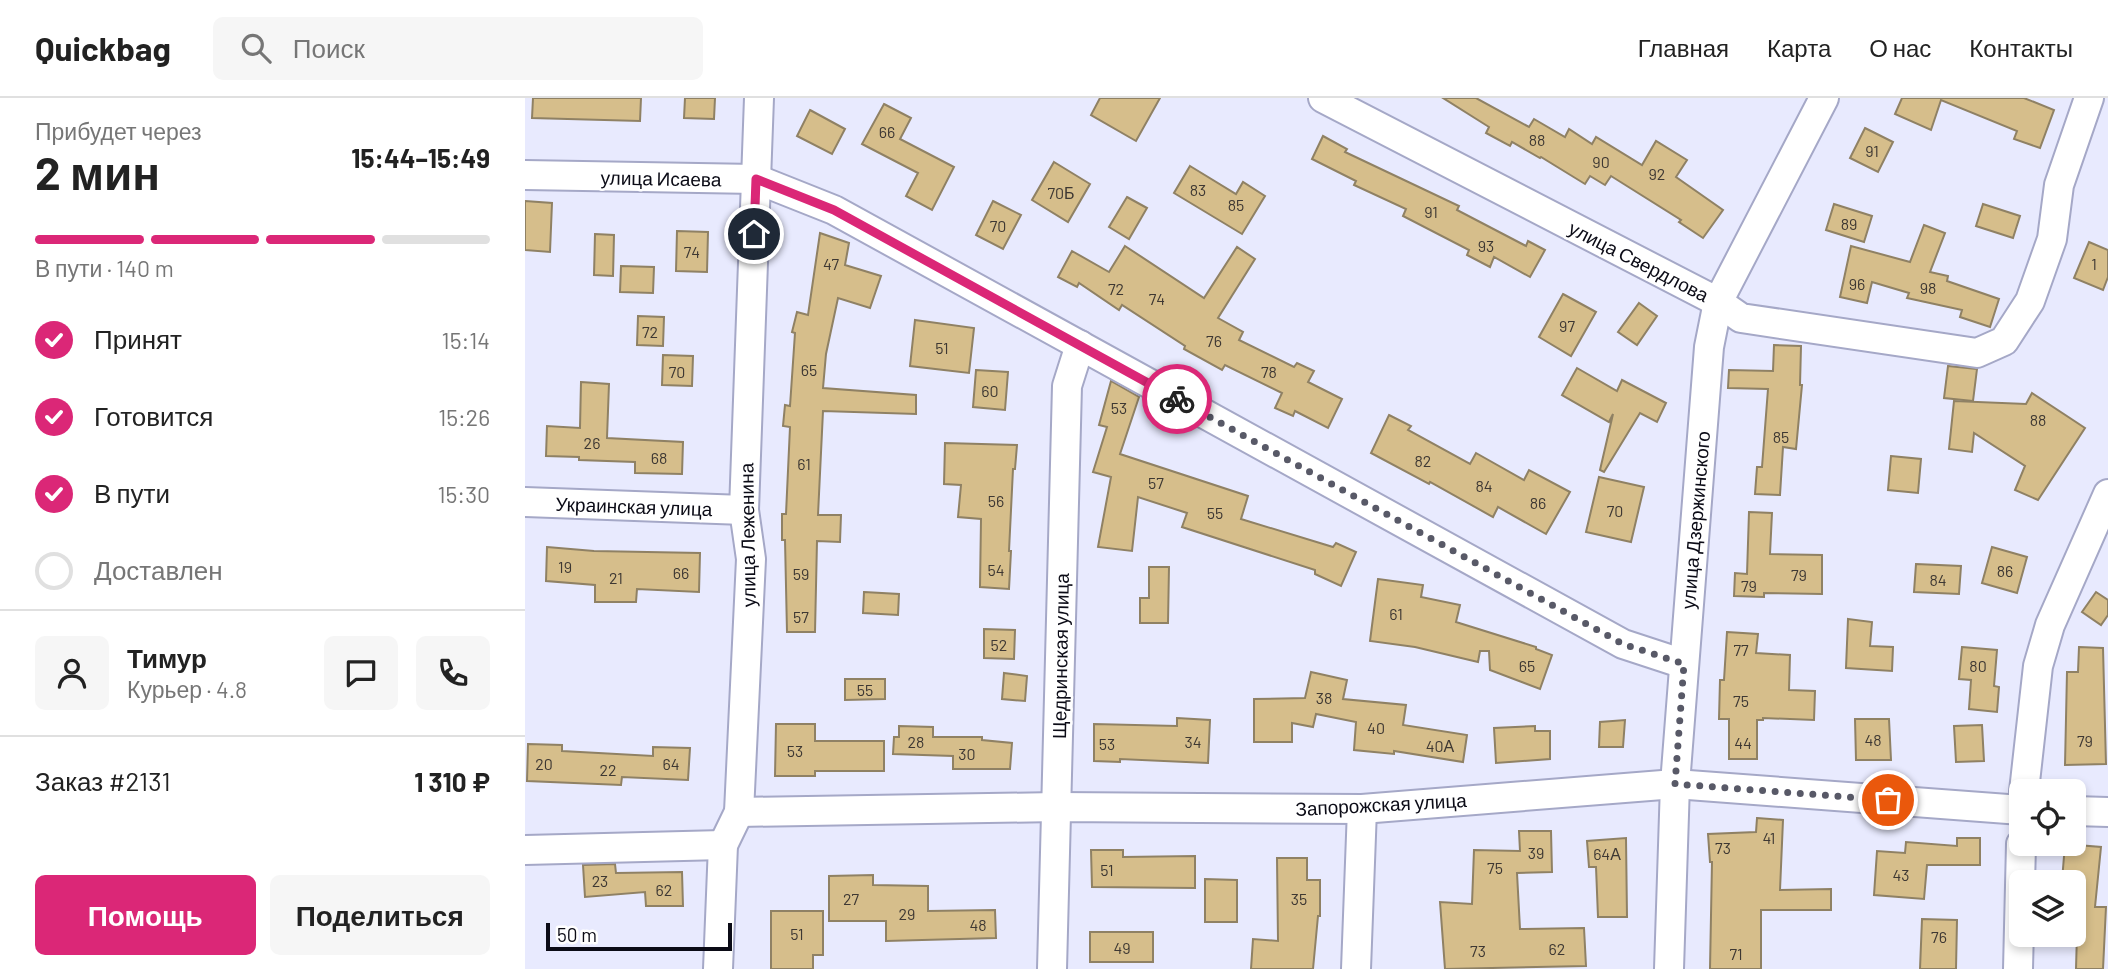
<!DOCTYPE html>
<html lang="ru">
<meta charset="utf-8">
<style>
body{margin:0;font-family:Barlow,sans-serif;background:#f6f6f6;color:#222;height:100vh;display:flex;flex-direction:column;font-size:26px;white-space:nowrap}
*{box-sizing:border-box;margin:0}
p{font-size:23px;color:#767676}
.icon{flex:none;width:38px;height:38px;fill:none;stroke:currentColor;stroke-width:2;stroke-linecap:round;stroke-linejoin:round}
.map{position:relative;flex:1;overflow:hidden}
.side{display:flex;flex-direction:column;background:#fff;width:525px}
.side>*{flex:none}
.tools{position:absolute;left:1484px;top:681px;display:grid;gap:14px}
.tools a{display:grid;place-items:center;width:77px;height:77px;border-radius:10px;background:#fff;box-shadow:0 4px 10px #0003;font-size:35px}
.scale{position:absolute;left:21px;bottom:18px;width:186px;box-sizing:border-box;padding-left:7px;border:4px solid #0b0b16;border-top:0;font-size:19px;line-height:24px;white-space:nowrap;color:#0b0b16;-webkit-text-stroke:5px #fff;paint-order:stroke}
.pin{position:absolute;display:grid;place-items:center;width:60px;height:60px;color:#fff;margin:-30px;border:4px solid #fff;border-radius:50%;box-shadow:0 2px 7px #0007}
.courier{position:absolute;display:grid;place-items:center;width:70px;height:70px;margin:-35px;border:5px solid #db2777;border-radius:50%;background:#fff;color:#222;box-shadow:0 2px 9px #0007}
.head em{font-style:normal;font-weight:700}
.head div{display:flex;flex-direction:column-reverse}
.head{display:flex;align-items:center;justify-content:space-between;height:119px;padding:0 35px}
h1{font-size:46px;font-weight:700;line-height:52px}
.bar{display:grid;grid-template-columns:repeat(4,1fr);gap:10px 7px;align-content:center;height:84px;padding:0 35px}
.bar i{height:9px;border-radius:5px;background:#e0e0e0}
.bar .on{background:#db2777}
.bar p{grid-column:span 4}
.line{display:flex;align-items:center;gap:18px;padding:0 35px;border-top:2px solid #e0e0e0}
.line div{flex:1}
.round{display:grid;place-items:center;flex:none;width:74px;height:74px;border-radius:10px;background:#f6f6f6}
ol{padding:0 35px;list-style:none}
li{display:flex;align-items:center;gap:21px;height:77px}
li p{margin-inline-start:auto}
li .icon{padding:7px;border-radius:50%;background:#db2777;color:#fff;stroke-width:4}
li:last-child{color:#767676}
li i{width:38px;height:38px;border:4px solid #e0e0e0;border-radius:50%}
.cta{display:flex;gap:14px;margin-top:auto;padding:14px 35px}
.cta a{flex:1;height:80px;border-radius:10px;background:#db2777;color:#fff;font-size:28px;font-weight:700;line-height:80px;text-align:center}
.cta a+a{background:#f6f6f6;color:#222}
header{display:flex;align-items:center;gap:42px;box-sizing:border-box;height:98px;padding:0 35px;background:#fff;border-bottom:2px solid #e0e0e0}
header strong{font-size:33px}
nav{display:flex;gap:38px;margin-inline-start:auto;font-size:24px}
.search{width:490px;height:63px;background:#f6f6f6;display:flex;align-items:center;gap:18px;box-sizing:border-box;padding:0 24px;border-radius:10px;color:#767676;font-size:26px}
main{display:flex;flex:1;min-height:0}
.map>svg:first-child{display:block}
.building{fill:#d6be8b;stroke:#8f8164;stroke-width:2}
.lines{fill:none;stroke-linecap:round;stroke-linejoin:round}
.minor-casing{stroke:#a5a8c7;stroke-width:32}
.minor{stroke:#fff;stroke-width:28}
.done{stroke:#585967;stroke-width:7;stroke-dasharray:0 12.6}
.route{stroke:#db2777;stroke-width:9}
.labels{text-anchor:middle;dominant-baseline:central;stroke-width:5;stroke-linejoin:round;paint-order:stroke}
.number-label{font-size:16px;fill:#3e3833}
.street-label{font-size:19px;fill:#0b0b16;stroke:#fff}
</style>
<header>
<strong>Quickbag</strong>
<div class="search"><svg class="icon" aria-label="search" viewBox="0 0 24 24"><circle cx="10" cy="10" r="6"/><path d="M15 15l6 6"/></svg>Поиск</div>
<nav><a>Главная</a><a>Карта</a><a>О нас</a><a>Контакты</a></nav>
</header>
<main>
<section class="side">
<div class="head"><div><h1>2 мин</h1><p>Прибудет через</p></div><em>15:44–15:49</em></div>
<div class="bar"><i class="on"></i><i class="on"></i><i class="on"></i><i></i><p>В пути · 140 m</p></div>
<ol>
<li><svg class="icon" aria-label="check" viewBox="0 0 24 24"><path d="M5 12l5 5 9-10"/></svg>Принят<p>15:14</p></li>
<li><svg class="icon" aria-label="check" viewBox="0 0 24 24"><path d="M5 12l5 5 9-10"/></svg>Готовится<p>15:26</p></li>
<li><svg class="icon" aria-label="check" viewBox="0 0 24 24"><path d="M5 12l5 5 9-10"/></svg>В пути<p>15:30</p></li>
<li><i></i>Доставлен</li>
</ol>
<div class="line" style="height:126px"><a class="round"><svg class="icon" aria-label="person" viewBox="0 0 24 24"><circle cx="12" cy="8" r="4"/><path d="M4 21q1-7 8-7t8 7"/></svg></a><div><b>Тимур</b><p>Курьер · 4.8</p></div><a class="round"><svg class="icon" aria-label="chat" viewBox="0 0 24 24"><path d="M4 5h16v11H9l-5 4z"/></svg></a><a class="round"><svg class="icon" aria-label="phone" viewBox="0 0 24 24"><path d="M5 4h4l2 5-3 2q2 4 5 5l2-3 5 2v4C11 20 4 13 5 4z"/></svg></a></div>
<div class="line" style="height:91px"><div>Заказ #2131</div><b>1 310 ₽</b></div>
<div class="cta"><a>Помощь</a><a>Поделиться</a></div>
</section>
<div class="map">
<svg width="1583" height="871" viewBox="0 0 1583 871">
<rect width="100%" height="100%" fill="#e8eafe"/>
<g class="building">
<path d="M8,0H116L115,23L7,20Z"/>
<path d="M160,0H190L189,21L159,20Z"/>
<path d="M575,0H635L611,43L566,17Z"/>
<path d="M918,0H951L1004,29L1009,21L1040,39L1044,31L1067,46L1071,39L1117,67L1131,43L1162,62L1151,79L1198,112L1178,140L1154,124L1156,122L1086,78L1080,87L1065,78L1060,86L1016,59L1015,60L987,44L985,48L961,35L964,29Z"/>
<path d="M1377,0H1499L1529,12L1515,50L1489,41L1492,33L1416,2L1406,32L1370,16Z"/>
<path d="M359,6L386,20L375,41L429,69L407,112L381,98L393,75L337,46Z"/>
<path d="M285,12L320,31L307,56L272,38Z"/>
<path d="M1340,30L1368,44L1353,74L1325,60Z"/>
<path d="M798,38L822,51L820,54L934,108L932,112L1001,148L1003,143L1020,152L1005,179L969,159L965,169L942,157L944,152L878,118L881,111L829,87L831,83L787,61Z"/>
<path d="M529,64L565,86L543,124L507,102Z"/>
<path d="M665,68L711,96L718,84L740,98L717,136L649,95Z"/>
<path d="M602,99L622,110L604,141L584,129Z"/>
<path d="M0,103L27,105L25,154L0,152Z"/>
<path d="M468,103L496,117L478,151L451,137Z"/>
<path d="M1309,106L1347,118L1339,144L1301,132Z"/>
<path d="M1458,106L1495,118L1488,140L1451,128Z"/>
<path d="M1399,127L1420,135L1405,174L1423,178L1422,183L1474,201L1465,229L1435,219L1437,212L1382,200L1384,195L1347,184L1342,205L1315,199L1326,148L1385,164Z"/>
<path d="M152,133L183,134L182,174L151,173Z"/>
<path d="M295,135L324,145L320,167L356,178L345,210L313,200L301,256L298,290L391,297V316L298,313L293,417H316L315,444L292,443L290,534H262L260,442H257V416H261L265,329L258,328L260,307L265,308L270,235L267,234L272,214L283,217Z"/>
<path d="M70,136L89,137L88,178L69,177Z"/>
<path d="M1564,144L1583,152V179L1578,192L1549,180Z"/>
<path d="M600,148L679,200L712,149L730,161L693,220L718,234L714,242L769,269L772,265L789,273L783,284L817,301L803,330L770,313L768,318L750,310L757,295L700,267L697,272L659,251L660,248L597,207L594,212L554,185L552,189L533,179L547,153L584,174Z"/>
<path d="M96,168L129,169L128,195L95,194Z"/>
<path d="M1038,196L1071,214L1046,258L1014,239Z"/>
<path d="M1114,205L1132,218L1112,247L1093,234Z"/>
<path d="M113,218L139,219L138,248L112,247Z"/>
<path d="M390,222L449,230L444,275L385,268Z"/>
<path d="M1249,247L1276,248L1275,287H1277L1271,351L1258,349L1255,397L1230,396L1232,369H1237L1243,291L1203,290L1204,272L1248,273Z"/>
<path d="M138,257L168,258L167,288L137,287Z"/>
<path d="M1423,268L1452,271L1448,303L1419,300Z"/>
<path d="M1052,270L1092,293L1097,282L1141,305L1132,324L1115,315L1079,374L1075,372L1088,316L1084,324L1037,297Z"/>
<path d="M451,272L483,274L480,312L448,309Z"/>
<path d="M586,283L614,299L595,356L723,398L716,421L808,449L811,445L831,454L816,488L790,476V472L657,429L662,415L613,399L607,453L573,449L586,379L568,374L582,329L574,327Z"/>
<path d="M56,284L84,286L82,340L158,344L157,376L110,375V364L54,362V359L21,358L22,328L55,330Z"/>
<path d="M1507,295L1560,330L1513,402L1490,392L1500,368L1449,335L1447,354L1424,351L1429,303L1501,306Z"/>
<path d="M864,317L886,328L883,332L945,366L951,355L999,382L1004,372L1045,394L1021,436L973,409L968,419L905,384L904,386L846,355Z"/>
<path d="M420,345L492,347L490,371H488L484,453H486L484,491L455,489L456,421L433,419L436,387L419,386Z"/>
<path d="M1366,358L1396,361L1393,395L1363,392Z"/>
<path d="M1074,379L1119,389L1106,444L1061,434Z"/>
<path d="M1224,414L1247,415L1245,456L1297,457V496L1239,495V499L1209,498L1210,475L1222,476Z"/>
<path d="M22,449L69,453L175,455L174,494L112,491L111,504H70V487L21,483Z"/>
<path d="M1467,449L1502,459L1492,495L1457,485Z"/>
<path d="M1391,466L1436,468L1434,496L1389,494Z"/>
<path d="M624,469H644L643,525H615V500H624Z"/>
<path d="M853,481L898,487L896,499L935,507L931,524L1011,549V551L1027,557L1015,591L965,572L964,553H955L953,564L890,549L845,543Z"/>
<path d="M339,494L374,496L373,517L338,515Z"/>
<path d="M1571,494L1583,502V517L1576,527L1557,514Z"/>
<path d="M1323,521L1347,524L1345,548L1368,549L1367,573L1321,570Z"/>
<path d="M459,531L490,532L489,561L459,560Z"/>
<path d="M1202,534L1233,536L1231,555L1265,557L1264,592L1290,593L1289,622L1238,620V622H1232V661H1204V621H1194L1195,582H1199Z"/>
<path d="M1437,549L1472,552L1469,588L1474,589L1472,614L1444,611L1446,582L1434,581Z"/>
<path d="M1554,549L1578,550L1581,666L1540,667L1542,574H1553Z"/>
<path d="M786,574L822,582L818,601L881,607L878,627L942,637L938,664L869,653V656L829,652L831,624L791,616L788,629L767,625V644H729V601L780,600Z"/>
<path d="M479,575L502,578L500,603L477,601Z"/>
<path d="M320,581H360V601L320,602Z"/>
<path d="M652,620L685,622L683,665L595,661V664L569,663V626L652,628Z"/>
<path d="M1330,621H1364L1366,662H1331Z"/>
<path d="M1100,622L1098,649H1074L1075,624Z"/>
<path d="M251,626H290V643H359V673H290V678H250Z"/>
<path d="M1457,627L1459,663L1431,664L1429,628Z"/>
<path d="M374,628L408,629V639H457V642L487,645L485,671H428V658L368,656L369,639H374Z"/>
<path d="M1010,628V633H1025V661L971,665L969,630Z"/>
<path d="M3,646L37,647V653L128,658V649L165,650L163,682L97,679L96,687L2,683Z"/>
<path d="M1232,720L1258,722L1255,792L1306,791V812H1236V871H1185L1187,764H1185L1183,736L1231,734Z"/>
<path d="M994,733H1026L1027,774L992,775L995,831L1059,830L1061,868L920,871L915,804L947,806L949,752L995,753Z"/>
<path d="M1101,740L1102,819H1073L1071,769H1064L1062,743Z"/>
<path d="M1432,740H1455V767H1402L1399,801L1349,797L1352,753L1380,755L1381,744L1432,748Z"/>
<path d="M1540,746L1576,749L1570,809H1581L1578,871H1551L1552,835H1549V784L1537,783Z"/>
<path d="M566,752H598V759L670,758V790L567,789Z"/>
<path d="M752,760H782V782H795V818H793L788,871H726L728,841L753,843Z"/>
<path d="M90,766L91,775L157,774L158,808H121L120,794L60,799L58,767Z"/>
<path d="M348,777V787L403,788V813L470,812L471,840L361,843V823H304V778Z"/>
<path d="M680,781L712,782V824H680Z"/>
<path d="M246,813H298V857H288V871H246Z"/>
<path d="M1397,821L1432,822L1431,871H1395Z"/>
<rect x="565" y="834" width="63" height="30"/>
</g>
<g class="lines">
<defs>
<g id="minor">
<path d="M798,0L1193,204L1216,220L1452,255L1479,243L1505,203L1527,141L1534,87L1564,0"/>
<path d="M0,77L231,81L309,112L1098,546L1159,566"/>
<path d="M0,404L219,412"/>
<path d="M1499,693L1513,568L1525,527L1583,396"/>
<path d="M1549,713L1583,714"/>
<path d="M214,714L532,709L837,711L1150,686L1496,712"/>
<path d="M0,752L198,747"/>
<path d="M193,871L198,747L214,714L226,461L219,412L234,0"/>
<path d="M527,871L542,288L555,247"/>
<path d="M831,871L837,711"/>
<path d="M1144,871L1150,686L1184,249L1193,204L1299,0"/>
<path d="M1493,871L1496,746"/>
</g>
</defs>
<use href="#minor" class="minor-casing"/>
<use href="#minor" class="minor"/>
</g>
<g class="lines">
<path class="done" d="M652,301L1098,546L1159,566L1150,686L1363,702"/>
<path class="route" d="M229,136L231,81L309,112L652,301"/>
</g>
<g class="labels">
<g class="number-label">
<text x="362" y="33">66</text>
<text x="1012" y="41">88</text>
<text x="1347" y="52">91</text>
<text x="1076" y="63">90</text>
<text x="1132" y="75">92</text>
<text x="673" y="91">83</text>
<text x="536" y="94">70Б</text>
<text x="711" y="106">85</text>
<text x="906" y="113">91</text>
<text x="1324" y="125">89</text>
<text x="473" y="127">70</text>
<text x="961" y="147">93</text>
<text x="167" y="153">74</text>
<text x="306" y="165">47</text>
<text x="1569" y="165">1</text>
<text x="1332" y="185">96</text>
<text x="1403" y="189">98</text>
<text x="591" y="190">72</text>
<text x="632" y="200">74</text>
<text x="1042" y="227">97</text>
<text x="125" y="233">72</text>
<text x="689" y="242">76</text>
<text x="417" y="249">51</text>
<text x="284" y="271">65</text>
<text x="152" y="273">70</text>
<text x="744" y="273">78</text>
<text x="465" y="292">60</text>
<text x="594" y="309">53</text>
<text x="1513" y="321">88</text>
<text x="1256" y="338">85</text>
<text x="67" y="344">26</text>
<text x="134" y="359">68</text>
<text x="898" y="362">82</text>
<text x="279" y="365">61</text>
<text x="631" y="384">57</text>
<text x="959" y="387">84</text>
<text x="471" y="402">56</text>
<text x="1013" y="404">86</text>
<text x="1090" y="412">70</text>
<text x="690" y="414">55</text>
<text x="40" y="468">19</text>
<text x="471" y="471">54</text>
<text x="1480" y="472">86</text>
<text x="156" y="474">66</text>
<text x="276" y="475">59</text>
<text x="1274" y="476">79</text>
<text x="91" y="479">21</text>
<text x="1413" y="481">84</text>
<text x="1224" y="487">79</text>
<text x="871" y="515">61</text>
<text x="276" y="518">57</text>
<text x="474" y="546">52</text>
<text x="1216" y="551">77</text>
<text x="1002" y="567">65</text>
<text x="1453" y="567">80</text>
<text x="340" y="591">55</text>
<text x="799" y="599">38</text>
<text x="1216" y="602">75</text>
<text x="851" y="629">40</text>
<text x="1348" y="641">48</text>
<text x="1560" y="642">79</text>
<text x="391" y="643">28</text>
<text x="668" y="643">34</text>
<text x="1218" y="644">44</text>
<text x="582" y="645">53</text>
<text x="915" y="647">40А</text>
<text x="270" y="652">53</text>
<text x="442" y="655">30</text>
<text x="19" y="665">20</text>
<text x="146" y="665">64</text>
<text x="83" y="671">22</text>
<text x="1244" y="739">41</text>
<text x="1198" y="749">73</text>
<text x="1011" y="754">39</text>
<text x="1082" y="755">64А</text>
<text x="970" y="769">75</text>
<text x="582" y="771">51</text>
<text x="1376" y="776">43</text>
<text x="75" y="782">23</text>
<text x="139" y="791">62</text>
<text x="326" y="800">27</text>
<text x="774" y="800">35</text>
<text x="382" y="815">29</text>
<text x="453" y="826">48</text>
<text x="272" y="835">51</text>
<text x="1414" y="838">76</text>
<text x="597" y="849">49</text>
<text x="1032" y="850">62</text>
<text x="953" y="852">73</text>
<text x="1211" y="855">71</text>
</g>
<g class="street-label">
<text transform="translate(136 80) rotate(1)">улица Исаева</text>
<text transform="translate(1114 163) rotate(27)">улица Свердлова</text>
<text transform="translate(109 408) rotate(2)">Украинская улица</text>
<text transform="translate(1170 422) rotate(-85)">улица Дзержинского</text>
<text transform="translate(222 437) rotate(-91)">улица Леженина</text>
<text transform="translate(535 558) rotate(-89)">Щедринская улица</text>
<text transform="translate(856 706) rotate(-3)">Запорожская улица</text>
</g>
</g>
</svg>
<div class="tools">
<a><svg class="icon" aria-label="locate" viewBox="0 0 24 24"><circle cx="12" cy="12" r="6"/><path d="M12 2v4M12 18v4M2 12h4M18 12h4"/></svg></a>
<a><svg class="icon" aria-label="layers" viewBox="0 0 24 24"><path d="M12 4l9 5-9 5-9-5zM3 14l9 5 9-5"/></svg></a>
</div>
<div class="scale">50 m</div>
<div class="pin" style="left:1363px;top:702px;background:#ea580c"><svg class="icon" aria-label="bag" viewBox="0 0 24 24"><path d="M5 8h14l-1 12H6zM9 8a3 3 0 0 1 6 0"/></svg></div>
<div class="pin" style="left:229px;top:136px;background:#1f2937"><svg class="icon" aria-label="home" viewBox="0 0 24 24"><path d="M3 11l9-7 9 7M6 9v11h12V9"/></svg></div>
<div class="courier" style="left:652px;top:301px"><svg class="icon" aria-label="bike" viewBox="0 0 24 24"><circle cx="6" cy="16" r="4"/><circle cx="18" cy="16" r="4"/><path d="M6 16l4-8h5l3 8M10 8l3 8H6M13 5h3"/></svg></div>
</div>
</main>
